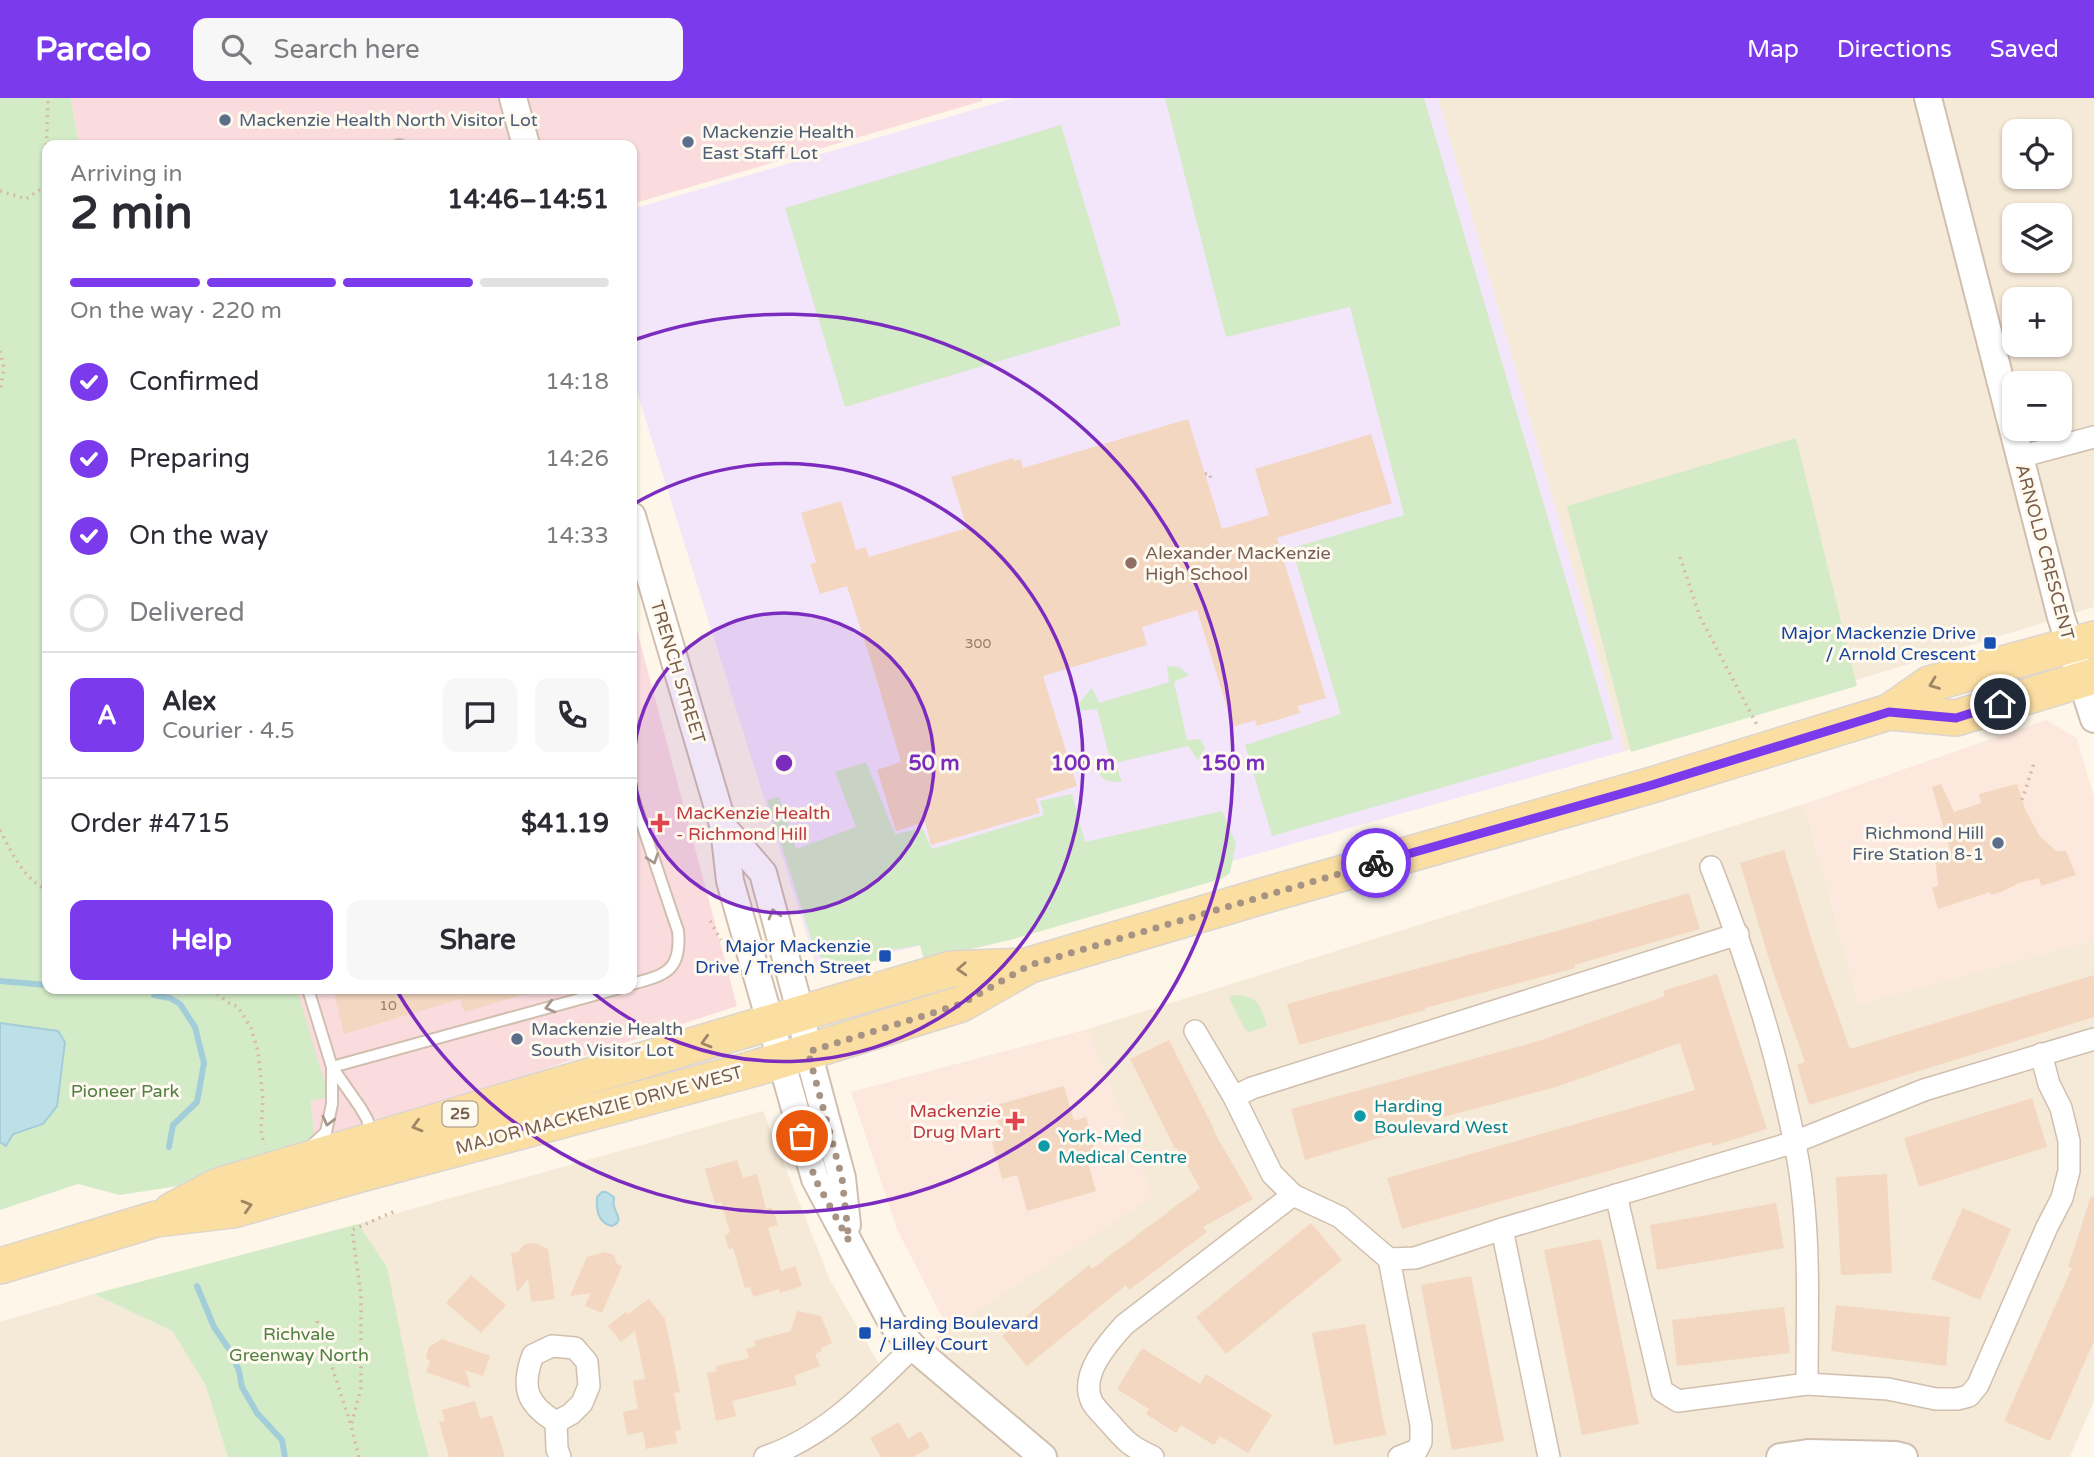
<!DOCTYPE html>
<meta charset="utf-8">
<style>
body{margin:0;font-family:"Varela Round",sans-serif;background:#f7f7f7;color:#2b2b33;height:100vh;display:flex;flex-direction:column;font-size:26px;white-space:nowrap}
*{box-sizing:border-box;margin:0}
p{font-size:23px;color:#7c7c81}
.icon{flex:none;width:38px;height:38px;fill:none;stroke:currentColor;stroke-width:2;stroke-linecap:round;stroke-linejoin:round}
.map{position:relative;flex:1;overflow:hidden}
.sheet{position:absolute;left:42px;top:42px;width:595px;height:854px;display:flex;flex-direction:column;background:#fff;border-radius:14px;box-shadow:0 2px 5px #0004}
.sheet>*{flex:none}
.fabs{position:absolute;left:2002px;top:21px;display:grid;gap:14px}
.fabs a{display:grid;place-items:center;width:70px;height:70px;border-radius:14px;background:#fff;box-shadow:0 2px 5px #0004;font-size:35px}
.pin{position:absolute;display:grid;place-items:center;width:60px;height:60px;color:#fff;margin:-30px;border:4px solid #fff;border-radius:50%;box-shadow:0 2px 7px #0007}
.courier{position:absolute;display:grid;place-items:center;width:70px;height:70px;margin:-35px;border:5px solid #7c3aed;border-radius:50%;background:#fff;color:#222;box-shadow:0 2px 9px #0007}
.summary em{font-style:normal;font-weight:800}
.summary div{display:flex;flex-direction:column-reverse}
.summary{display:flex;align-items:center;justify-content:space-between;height:119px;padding:0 28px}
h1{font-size:46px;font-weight:800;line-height:52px}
.bar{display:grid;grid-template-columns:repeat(4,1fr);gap:10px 7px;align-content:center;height:84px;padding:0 28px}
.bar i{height:9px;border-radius:5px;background:#e1e1e2}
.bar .on{background:#7c3aed}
.bar p{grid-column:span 4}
.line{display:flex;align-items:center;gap:18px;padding:0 28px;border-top:2px solid #e1e1e2}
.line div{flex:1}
.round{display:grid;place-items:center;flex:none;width:74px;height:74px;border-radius:14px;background:#f7f7f7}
ol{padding:0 28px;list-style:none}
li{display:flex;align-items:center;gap:21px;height:77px}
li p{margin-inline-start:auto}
li .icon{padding:7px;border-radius:50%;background:#7c3aed;color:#fff;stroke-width:4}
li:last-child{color:#7c7c81}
li i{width:38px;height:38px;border:4px solid #e1e1e2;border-radius:50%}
.primary-button{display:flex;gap:14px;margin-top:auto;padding:14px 28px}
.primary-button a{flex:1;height:80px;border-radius:14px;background:#7c3aed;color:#fff;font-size:28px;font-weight:800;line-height:80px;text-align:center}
.primary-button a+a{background:#f7f7f7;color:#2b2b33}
header{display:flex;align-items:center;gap:42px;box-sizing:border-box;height:98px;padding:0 35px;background:#7c3aed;color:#fff}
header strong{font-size:33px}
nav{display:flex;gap:38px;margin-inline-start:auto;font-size:24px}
.search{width:490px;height:63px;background:#f7f7f7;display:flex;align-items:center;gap:18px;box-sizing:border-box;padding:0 24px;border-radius:14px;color:#7c7c81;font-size:26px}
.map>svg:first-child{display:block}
.residential{fill:#f5e9d7;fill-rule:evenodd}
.commercial{fill:#fde8dd}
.education{fill:#f3e6fa}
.medical{fill:#fbdcde}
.green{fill:#d4ebc7}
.water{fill:#bddfe7;stroke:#a3ced9;stroke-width:2}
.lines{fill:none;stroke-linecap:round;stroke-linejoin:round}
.stream{stroke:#a3ced9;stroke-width:6}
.building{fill:#f3d7c0}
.service-casing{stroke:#d0bfae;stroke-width:14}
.minor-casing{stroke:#d0bfae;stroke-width:24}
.tertiary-casing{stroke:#d0bfae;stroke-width:30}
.primary-casing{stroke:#dcd5d0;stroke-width:38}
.path{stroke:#d8baa3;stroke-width:3.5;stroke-dasharray:2 5;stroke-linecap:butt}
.service{stroke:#fff;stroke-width:10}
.minor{stroke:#fff;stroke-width:21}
.tertiary{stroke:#fff;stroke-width:26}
.primary{stroke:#fbdfa2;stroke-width:35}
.oneway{stroke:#a08566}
.oneway2{stroke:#a8968b}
.done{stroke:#a79383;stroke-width:7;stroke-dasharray:0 12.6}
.route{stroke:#7c3aed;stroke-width:9}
.ring{fill:none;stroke:#7b2cbf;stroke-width:3.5}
.service-dot{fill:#5c6f8a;stroke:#fffaf0;stroke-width:2.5}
.education-dot{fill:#8d6e63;stroke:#fffaf0;stroke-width:2.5}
.transit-dot{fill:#1a4fb4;stroke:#fffaf0;stroke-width:2.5}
.health-dot{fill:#e0444e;stroke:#fffaf0;stroke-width:2.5}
.culture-dot{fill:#0f9aa8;stroke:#fffaf0;stroke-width:2.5}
.labels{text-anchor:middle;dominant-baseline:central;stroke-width:6;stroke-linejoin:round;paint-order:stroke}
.number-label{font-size:14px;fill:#987c69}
.shield{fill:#fffaf0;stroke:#a18d7d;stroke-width:2}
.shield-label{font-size:16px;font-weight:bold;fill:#795e4c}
.service-label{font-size:18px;fill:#4e5e75;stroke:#fffaf0;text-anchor:start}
.street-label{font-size:18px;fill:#795e4c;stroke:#fffaf0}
.education-label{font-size:18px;fill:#785e54;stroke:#fffaf0;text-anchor:start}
.transit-label{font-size:18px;fill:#164399;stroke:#fffaf0;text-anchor:end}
.health-label{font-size:18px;fill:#be3a42;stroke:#fffaf0;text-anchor:start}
.park-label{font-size:18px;fill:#527f43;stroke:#fffaf0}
.culture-label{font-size:18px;fill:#0d838f;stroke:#fffaf0;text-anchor:start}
.centre{fill:#7b2cbf;stroke:#fffaf0;stroke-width:3.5}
.ring-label{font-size:21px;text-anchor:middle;font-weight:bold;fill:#7b2cbf;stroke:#fffaf0;stroke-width:6;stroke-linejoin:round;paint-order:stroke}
</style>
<header>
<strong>Parcelo</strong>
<div class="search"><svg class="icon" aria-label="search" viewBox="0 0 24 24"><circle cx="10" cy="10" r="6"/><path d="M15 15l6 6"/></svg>Search here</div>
<nav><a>Map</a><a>Directions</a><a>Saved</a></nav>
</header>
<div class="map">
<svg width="2094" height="1359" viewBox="0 0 2094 1359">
<rect width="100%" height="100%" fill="#fdf6e9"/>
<g class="residential">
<path d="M1438,0H2094V509L1625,653ZM2014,33H2060V79H2014ZM2014,117H2060V163H2014ZM2014,201H2060V247H2014ZM2014,285H2060V331H2014Z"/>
<path d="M1804,706L1859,906L2094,842V1303L2070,1359H429L414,1303L358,1126L763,1013L830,1182L883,1273L1152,1099L1088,931Z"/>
<path d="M94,1196L172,1233L205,1286L228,1359H0V1224Z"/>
</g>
<g class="commercial">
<path d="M2046,622L2077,640L2094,700V842L1859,906L1804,706Z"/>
<path d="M1088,931L1153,1099L948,1231L897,1131L851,994Z"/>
</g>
<path class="education" d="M1014,0H1438L1625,653L1006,826L818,873L632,278V111Z"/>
<g class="medical">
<path d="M71,0H982V3L632,106V47H79Z"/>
<path d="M632,514L737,908L315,1046L308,969L287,891H632Z"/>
</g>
<g class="green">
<path d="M0,0H71L79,47H47V891H297L329,999L311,1003L315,1046L236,1079L120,1097L78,1086L0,1112Z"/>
<path d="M1165,0H1424L1613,641L1272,738L1245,647L1341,616L1292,450L1404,417L1350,209L1226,239Z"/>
<path d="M1061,27L1121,227L845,309L785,110Z"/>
<path d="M1796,340L1857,588L1631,654L1567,408Z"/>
<path d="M1167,568L1179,569L1189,577L1174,584L1187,642L1200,641L1205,650L1198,662L1188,648L1115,665L1122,684C1112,684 1103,684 1098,674L1112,669L1097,611L1078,613L1080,604L1092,590L1099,605L1169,584Z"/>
<path d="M866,664L895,736L922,730L932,751L1044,717L1040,703L1072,696L1085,744L1222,713L1236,746L1230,775L1221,781L1010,842L924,862L920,847L882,854L884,861L832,872L815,853L767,702L779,699L796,751L856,729L835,674Z"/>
<path d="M1235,897C1259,898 1260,907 1267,928L1250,934L1246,933L1229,900Z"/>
<path d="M358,1126L387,1169L414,1303L429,1359H228L205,1286L172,1233L94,1196Z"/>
</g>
<g class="water">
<path d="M0,925L58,933L65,944L57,1008L43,1026L13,1036L6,1048L0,1044Z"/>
<path d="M602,1094H606L614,1099C614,1102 613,1105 614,1108C616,1117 624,1123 612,1128C598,1125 596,1111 597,1099Z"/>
</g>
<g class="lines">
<g class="stream">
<path d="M0,883L47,887"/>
<path d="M90,891L120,893"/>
<path d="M154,897L170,900L180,906L195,929L204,965L197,1004L173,1027L169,1049"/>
<path d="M197,1188L214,1229L231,1254L239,1273L242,1289L257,1315L282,1342L285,1359"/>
</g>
</g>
<g class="building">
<path d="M1188,321L1222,431L1269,417L1255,371L1371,336L1392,405L1277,440L1326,600L1298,608L1300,615L1257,628L1255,622L1233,629L1197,512L1142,529L1147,547L1043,578L1077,688L1036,701L1040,715L931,747L925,724L896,733L877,672L901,664L875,576L847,488L820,496L810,466L816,464L801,415L841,403L856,452L866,449L869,459L967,430L951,379L1013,360L1014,363L1021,361L1023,370Z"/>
<path d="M1941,686L1954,714L1981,705L1979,696L2017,686L2025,711L2039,737L2056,753H2066L2076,777L2041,788L2039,780L2019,785L2001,794L1991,797L1990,794L1938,811L1932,790L1938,788L1935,757L1950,752L1932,689Z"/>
<path d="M1784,752L1817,859L1850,951L2094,877V919L1809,1007L1797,967L1805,964L1773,874L1740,765Z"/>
<path d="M1689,795L1700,831L1574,867L1575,870L1425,910V912L1299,947L1287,906L1575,828Z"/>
<path d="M1717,876L1767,1031L1713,1048L1711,1044L1402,1131L1387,1080L1695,992L1680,945L1559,988L1429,1023V1025L1305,1062L1291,1011L1539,943L1665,898L1663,893Z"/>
<path d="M333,891H528L529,895L464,914L460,901L344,936Z"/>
<path d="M1169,942L1214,1031L1213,1032L1253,1101L1203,1129L1207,1134L1129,1192L1126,1187L1027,1268L1002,1238L1089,1167L1092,1171L1200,1090L1177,1050L1175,1051L1130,961Z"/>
<path d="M1064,988L1074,1023L1086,1019L1095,1052L1085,1055L1096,1093L1027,1113L1017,1077L1002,1081L992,1044L1003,1041L993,1008Z"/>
<path d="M2032,1000L2047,1049L1919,1089L1904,1040Z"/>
<path d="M737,1062L743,1080L757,1076L766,1111L772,1109L778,1127L768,1130L781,1173L795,1168L802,1188L780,1195L779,1191L753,1199L750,1189L745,1190L733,1150L729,1151L725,1138L730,1134L721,1104L715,1106L705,1071Z"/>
<path d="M1887,1076L1892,1175L1841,1177L1836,1079Z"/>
<path d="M2091,1098L2094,1099V1243L2050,1343L2004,1323L2072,1170L2068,1169Z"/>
<path d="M1776,1105L1784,1150L1657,1172L1650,1127Z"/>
<path d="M1963,1110L2011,1131L1980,1202L1931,1181Z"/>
<path d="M1311,1125L1342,1162L1226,1256L1196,1219Z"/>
<path d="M1601,1141L1639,1326L1582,1337L1544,1152Z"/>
<path d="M535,1145L548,1151L555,1201L531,1204L528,1181L517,1194L511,1155L518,1154L525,1146Z"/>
<path d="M605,1154L614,1157L617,1166L622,1168L602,1215L585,1208L591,1195L570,1198L587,1159Z"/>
<path d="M471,1177L506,1207L481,1235L446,1205Z"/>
<path d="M1471,1178L1504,1343L1452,1352L1421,1187Z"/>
<path d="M649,1201L665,1221L680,1294L674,1295L681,1332L675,1333L677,1345L646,1351L643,1334L627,1337L623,1314L638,1311L633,1283L645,1281L635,1233L621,1244L608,1228L626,1214L628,1216Z"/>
<path d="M1836,1207L1950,1219L1946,1268L1831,1253Z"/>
<path d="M1784,1209L1790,1255L1677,1268L1672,1222Z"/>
<path d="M797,1213L821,1218L832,1245L821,1250L822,1253L815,1256L820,1268L794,1278L797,1287L732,1303L736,1318L716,1323L707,1275L717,1273L716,1268L749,1260L746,1251L756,1248L754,1243L791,1233Z"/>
<path d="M1365,1226L1386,1337L1334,1347L1312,1235Z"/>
<path d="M442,1241L490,1258L483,1278L465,1272L471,1290L426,1274L430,1264L426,1259L429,1249Z"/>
<path d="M1142,1250L1200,1286L1206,1276L1272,1317L1248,1355L1220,1338L1214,1347L1181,1327L1176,1335L1146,1316L1149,1311L1117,1291Z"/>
<path d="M475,1303L480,1321L492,1317L505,1359H449L439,1324L445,1323L442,1312Z"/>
<path d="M899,1324L908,1341L921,1333L930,1349L913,1359H881L870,1340Z"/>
</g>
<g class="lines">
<defs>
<g id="service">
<path d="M398,47H400"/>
<path d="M632,696L678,833C682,873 665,877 632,886"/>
<path d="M308,891L332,969L360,1009L367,1021L372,1037"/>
<path d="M332,969L616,891"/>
<path d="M310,1049L326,1034L332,1006V969"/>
</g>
<g id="minor">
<path d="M2019,359L2094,339"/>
<path d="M1711,769C1741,845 1767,921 1785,1001C1792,1031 1799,1060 1802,1090C1810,1155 1807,1221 1807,1286"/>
<path d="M1195,933L1234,999L1272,1076L1293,1097L1340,1119L1389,1161L1421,1327V1344L1417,1352L1399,1359"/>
<path d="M1234,999L1252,990L1738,836"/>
<path d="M1616,1097L1662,1293L1678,1303L1807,1286L1888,1291L1936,1301H1957L1969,1298L1978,1287L2047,1129L2062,1100L2069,1073V1043L2061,1010L2049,986L2041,956"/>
<path d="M1502,1131L1549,1359"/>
<path d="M1389,1161L1415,1160L1502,1131L1795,1044L1924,992L2094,941"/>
<path d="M552,1248L575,1250L587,1264L589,1288L582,1305L571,1316L556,1324C526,1306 521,1289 533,1257Z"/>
<path d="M556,1324L557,1351L560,1359"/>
<path d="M765,1359C825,1339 869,1292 913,1249"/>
<path d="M1153,1359C1145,1355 1136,1351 1129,1345C1121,1339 1114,1329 1106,1321C1102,1316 1096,1311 1092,1304C1079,1277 1107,1246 1124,1227L1293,1097"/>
</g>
<g id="tertiary">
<path d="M513,0L526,47"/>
<path d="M1928,0L2061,519L2094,621"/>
<path d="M632,418L724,730L730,783L815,1081L892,1225L913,1249L1043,1359"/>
<path d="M724,730L763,775L801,916L808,954L842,1080L847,1127"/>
<path d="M1780,1359L1808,1355L1896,1357L1904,1359"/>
</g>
<g id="primary">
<path d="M1889,614L1956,620L2094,578"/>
<path d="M171,1113L218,1088L951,871L1022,868"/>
<path d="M0,1168L156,1121L233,1112L361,1076L756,970L961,906L1030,867L1266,797L1652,687L1889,614L1929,586L2094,541"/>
</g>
</defs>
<use href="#service" class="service-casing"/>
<use href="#minor" class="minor-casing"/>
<use href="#tertiary" class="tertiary-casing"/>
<use href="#primary" class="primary-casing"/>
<g class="path">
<path d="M0,93L26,101L45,88L48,0"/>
<path d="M0,253L4,270L0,292"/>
<path d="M1205,376L1209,375L1212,383"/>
<path d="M1680,459L1700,519L1757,627"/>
<path d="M2022,702L2035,662"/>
<path d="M0,732C12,755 23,780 47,792"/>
<path d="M710,823L721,842"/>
<path d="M212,891L227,904L238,909L251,930L258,953L263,1002L261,1032L264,1047"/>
<path d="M317,1223L351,1327"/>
<path d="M359,1359L351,1328L361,1290V1197L352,1132L395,1113"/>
</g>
<use href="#service" class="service"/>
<use href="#minor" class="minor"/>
<use href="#tertiary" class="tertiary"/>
<use href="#primary" class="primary"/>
</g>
<defs><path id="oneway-chevron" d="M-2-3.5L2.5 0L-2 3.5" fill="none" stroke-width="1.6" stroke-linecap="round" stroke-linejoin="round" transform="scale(1.75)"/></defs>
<g class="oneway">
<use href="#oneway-chevron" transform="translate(1934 586) rotate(159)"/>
<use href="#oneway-chevron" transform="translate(962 871) rotate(177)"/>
<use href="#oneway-chevron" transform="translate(706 944) rotate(164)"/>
<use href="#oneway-chevron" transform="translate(417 1028) rotate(164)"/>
<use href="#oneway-chevron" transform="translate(247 1108) rotate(-16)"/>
</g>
<g class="oneway2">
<use href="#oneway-chevron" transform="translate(653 761) rotate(71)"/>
<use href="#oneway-chevron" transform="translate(774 816) rotate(-105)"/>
<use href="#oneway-chevron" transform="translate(550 909) rotate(165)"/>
<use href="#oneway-chevron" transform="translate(328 1023) rotate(104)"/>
</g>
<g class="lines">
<path class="done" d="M802,1038L815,1081L849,1143L842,1080L808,954L961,906L1030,867L1376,765"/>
<path class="route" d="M1376,765L1652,687L1889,614L1956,620L2000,606"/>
</g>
<circle cx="784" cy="665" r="150" fill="#7b2cbf" fill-opacity=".12"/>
<g class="ring">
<circle cx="784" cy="665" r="150"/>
<path d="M632 407A299 299 0 1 1 590 892"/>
<path d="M634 242A449 449 0 1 1 397 893"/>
</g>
<g class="service-dot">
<circle cx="225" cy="22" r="7"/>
<circle cx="688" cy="44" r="7"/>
<circle cx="1998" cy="745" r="7"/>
<circle cx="517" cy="941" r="7"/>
</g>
<circle class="education-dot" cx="1131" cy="465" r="7"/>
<g class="transit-dot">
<rect x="1983" y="538" width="14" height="14" rx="3.5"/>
<rect x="878" y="851" width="14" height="14" rx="3.5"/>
<rect x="858" y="1228" width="14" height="14" rx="3.5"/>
</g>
<g class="health-dot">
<path d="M656.5 714.5h7v7h7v7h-7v7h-7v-7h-7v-7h7z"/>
<path d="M1011.5 1012.5h7v7h7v7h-7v7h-7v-7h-7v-7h7z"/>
</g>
<g class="culture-dot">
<circle cx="1360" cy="1018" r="7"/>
<circle cx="1044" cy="1048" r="7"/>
</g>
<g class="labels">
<g class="number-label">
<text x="978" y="545">300</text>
<text x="388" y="907">10</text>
</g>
<rect class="shield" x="442.5" y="1003.5" width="35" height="25" rx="5"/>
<g class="shield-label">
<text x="460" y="1016">25</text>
</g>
<g class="service-label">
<text x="239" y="22">Mackenzie Health North Visitor Lot</text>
<text x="702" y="34">Mackenzie Health<tspan x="702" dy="21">East Staff Lot</tspan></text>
<text x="1984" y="735" text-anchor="end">Richmond Hill<tspan x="1984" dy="21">Fire Station 8-1</tspan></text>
<text x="531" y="931">Mackenzie Health<tspan x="531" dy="21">South Visitor Lot</tspan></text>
</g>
<g class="street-label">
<text transform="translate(2045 454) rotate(75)">ARNOLD CRESCENT</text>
<text transform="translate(678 574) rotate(73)">TRENCH STREET</text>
<text transform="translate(599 1012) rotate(-15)">MAJOR MACKENZIE DRIVE WEST</text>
</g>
<g class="education-label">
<text x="1145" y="455">Alexander MacKenzie<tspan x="1145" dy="21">High School</tspan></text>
</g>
<g class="transit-label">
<text x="1976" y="535">Major Mackenzie Drive<tspan x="1976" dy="21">/ Arnold Crescent</tspan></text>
<text x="871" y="848">Major Mackenzie<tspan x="871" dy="21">Drive / Trench Street</tspan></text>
<text x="879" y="1225" text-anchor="start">Harding Boulevard<tspan x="879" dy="21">/ Lilley Court</tspan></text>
</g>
<g class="health-label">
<text x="676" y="715">MacKenzie Health<tspan x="676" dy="21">- Richmond Hill</tspan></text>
<text x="1001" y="1013" text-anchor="end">Mackenzie<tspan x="1001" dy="21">Drug Mart</tspan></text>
</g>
<g class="park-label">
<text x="125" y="993">Pioneer Park</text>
<text x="299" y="1236">Richvale<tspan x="299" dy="21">Greenway North</tspan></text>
</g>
<g class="culture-label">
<text x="1374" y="1008">Harding<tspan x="1374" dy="21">Boulevard West</tspan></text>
<text x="1058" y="1038">York-Med<tspan x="1058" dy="21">Medical Centre</tspan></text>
</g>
</g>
<circle cx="784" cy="665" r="10" class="centre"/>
<g class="ring-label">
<text x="934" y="672">50 m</text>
<text x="1083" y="672">100 m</text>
<text x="1233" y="672">150 m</text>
</g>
</svg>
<div class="fabs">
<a><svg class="icon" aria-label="locate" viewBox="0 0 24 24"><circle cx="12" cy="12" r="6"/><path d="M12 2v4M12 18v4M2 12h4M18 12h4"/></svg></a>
<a><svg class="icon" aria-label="layers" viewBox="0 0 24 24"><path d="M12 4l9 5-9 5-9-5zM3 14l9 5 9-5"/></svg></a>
<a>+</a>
<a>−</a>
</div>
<div class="pin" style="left:802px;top:1038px;background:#ea580c"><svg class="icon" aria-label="bag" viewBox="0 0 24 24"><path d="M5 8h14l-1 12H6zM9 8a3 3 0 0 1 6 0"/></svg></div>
<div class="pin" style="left:2000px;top:606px;background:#1f2937"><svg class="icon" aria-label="home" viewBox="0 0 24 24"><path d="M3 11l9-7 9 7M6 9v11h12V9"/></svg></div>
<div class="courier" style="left:1376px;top:765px"><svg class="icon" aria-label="bike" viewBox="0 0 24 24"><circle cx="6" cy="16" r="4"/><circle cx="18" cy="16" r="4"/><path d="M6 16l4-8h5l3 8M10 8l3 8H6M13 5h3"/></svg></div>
<section class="sheet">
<div class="summary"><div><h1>2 min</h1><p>Arriving in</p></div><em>14:46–14:51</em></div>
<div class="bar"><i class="on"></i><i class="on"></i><i class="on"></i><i></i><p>On the way · 220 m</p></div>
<ol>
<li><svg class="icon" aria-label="check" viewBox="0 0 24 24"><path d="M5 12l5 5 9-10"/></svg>Confirmed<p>14:18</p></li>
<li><svg class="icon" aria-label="check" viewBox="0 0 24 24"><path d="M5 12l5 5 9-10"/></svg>Preparing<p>14:26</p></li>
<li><svg class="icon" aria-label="check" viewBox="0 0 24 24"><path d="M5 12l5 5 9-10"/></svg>On the way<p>14:33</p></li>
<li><i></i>Delivered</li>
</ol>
<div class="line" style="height:126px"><b class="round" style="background:#7c3aed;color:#fff">A</b><div><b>Alex</b><p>Courier · 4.5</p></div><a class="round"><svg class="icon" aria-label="chat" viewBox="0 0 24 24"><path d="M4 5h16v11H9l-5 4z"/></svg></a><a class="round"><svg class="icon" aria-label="phone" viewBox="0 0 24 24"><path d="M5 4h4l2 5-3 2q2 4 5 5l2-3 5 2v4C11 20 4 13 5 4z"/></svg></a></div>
<div class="line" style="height:91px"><div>Order #4715</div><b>$41.19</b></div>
<div class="primary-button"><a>Help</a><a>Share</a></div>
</section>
</div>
